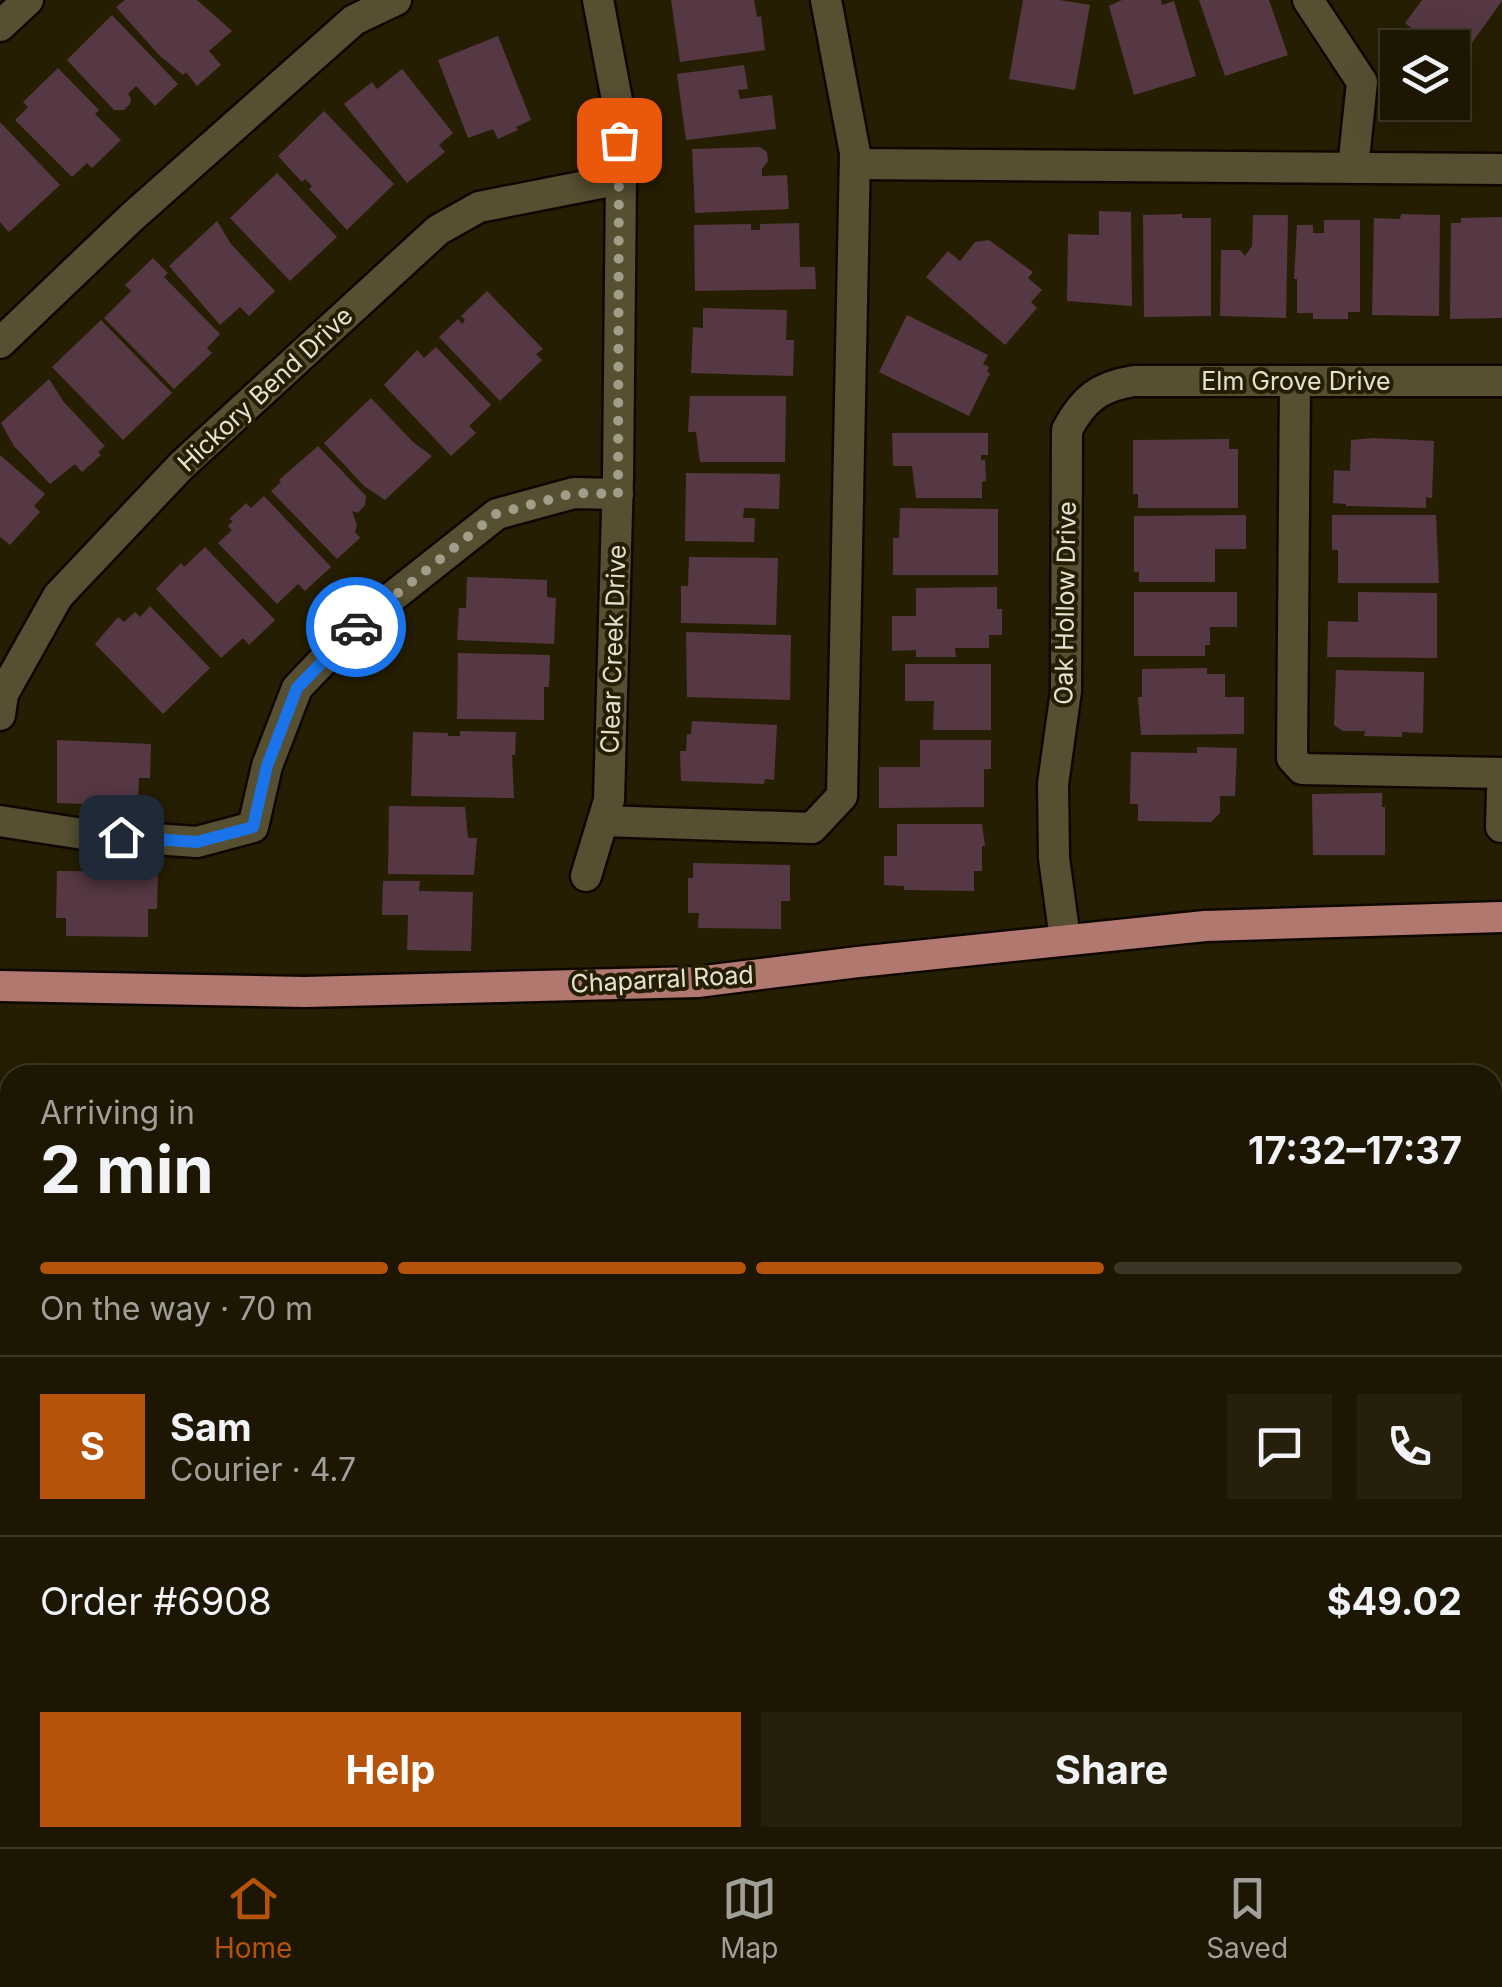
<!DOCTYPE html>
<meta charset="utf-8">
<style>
body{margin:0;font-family:Inter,sans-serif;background:#251f0c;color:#f1f3f6;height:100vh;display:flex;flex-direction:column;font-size:38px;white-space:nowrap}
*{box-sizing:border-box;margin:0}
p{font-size:32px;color:#a09f99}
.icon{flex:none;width:55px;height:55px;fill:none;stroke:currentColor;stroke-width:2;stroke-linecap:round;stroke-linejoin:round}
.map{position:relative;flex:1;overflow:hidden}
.sheet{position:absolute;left:0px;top:1065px;width:1502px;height:782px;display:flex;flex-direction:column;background:#1c1602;border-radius:30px 30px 0 0;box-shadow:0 10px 40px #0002,0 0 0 2px #3a3524}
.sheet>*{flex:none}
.tools{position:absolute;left:1380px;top:30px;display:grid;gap:20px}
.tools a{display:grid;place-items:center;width:90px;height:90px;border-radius:0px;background:#1c1602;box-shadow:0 10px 40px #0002,0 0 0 2px #3a3524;font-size:50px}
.pin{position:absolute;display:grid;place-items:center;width:85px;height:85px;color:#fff;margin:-42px;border-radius:20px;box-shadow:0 5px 15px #0006}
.courier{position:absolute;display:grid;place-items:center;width:100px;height:100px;margin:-50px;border:8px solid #1a73e8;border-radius:50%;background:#fff;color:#222;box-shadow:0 2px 12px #0007}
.headline em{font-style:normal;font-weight:700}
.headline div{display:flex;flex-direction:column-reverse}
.headline{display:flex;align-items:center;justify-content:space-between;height:170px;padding:0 40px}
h1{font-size:65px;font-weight:700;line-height:75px}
.bar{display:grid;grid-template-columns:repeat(4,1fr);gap:15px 10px;align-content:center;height:120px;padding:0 40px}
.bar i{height:12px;border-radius:8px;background:#3a3524}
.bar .selected{background:#b45309}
.bar p{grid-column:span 4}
.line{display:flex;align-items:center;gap:25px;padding:0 40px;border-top:2px solid #3a3524}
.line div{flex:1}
.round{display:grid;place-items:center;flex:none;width:105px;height:105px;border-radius:0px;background:#251f0c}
.action{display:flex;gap:20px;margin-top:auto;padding:20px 40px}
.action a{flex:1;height:115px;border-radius:0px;background:#b45309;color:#fff;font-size:40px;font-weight:700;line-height:115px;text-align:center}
.action a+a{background:#251f0c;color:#f1f3f6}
.tab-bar{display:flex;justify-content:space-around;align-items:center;height:140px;border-top:2px solid #3a3524;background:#1c1602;font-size:28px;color:#a09f99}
.tab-bar a{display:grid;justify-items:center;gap:5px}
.tab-bar .selected{color:#b45309}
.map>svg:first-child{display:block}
.building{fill:#563844}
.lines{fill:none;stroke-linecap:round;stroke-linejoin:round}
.minor-casing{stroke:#0f0800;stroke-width:35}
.major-casing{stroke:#0f0800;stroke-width:35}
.minor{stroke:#574f32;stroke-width:30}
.major{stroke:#b0786f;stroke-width:30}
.done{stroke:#a29d88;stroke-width:10;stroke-dasharray:0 18}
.route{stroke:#1a73e8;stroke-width:12}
.labels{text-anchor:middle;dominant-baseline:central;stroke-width:8;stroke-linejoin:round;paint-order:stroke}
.street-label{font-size:25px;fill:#e5e1d0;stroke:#261e02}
</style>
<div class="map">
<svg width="1502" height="1847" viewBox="0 0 1502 1847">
<rect width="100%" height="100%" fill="#261e02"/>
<g class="building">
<path d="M125,0H197L232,31L209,51L221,65L197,86L186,72L183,75L159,55L116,7Z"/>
<path d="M671,0H754L757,17L761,16L765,50L680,62Z"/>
<path d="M1023,0H1060L1090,5L1075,90L1009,79Z"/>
<path d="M1122,0H1161L1162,5L1174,1L1196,76L1134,95L1109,6Z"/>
<path d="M1199,0H1269L1288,55L1225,76Z"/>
<path d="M1422,0H1502V1L1461,58L1452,52V48H1446L1434,39L1430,42L1405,23Z"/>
<path d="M112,15L178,84L155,106L136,86L128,94L131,98L130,104L124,110H114L67,60Z"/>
<path d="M498,36L531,120L516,127L518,130L498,139L493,129L468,138L438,60Z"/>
<path d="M744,65L748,89L738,90L740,99L772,95L776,129L686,140L677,74Z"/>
<path d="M58,68L99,110L95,114L121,140L92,168L87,163L72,177L15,120L28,107L23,102Z"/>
<path d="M402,69L453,133L439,145L445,152L407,183L344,104L372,82L377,89Z"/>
<path d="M324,111L394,184L347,230L309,189L312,186L305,179L302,182L278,156Z"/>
<path d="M0,122L60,185L9,232L0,222Z"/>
<path d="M760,147L767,152L768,161L762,169V176L787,175L789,209L695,213L692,149Z"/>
<path d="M277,173L337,237L290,281L230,218Z"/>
<path d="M1099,211L1131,212L1132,306L1067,301L1068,234L1099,235Z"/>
<path d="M1182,214V218H1211V316L1144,317L1143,215Z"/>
<path d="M1401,214L1440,215L1439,316L1372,315L1374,218L1400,219Z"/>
<path d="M1253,215H1288L1286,318L1220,316L1221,250H1240L1245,256L1252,246Z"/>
<path d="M1502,217V318L1450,319L1451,223H1461V218Z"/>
<path d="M1324,220H1360V312H1348V319H1313V313H1297V279H1294L1297,225H1313V233H1324Z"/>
<path d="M217,221L231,244L275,291L249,316L240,307L220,325L169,266Z"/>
<path d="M799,223L800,267H815L816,289L695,291L694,225L751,224V230H760V224Z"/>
<path d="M989,240L1033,272L1028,278L1042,290L1031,302L1037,308L1005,345L926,277L948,251L960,261L975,242Z"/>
<path d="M153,258L168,273L164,277L220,334L207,348L212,353L174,389L104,318L131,291L125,285Z"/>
<path d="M487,291L543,349L536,354L542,360L500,401L439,337L458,319L462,324L465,320L461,316Z"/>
<path d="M703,308L787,310L786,340H794L793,376L691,373L693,327L703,328Z"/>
<path d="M907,315L988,355L983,364L989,367L987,372L990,373L969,416L879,372Z"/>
<path d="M101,320L172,393L123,440L52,367Z"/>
<path d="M436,347L491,405L469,426L476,433L451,456L384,385L417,350L424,358Z"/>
<path d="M49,379L63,401L105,446L98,452L101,455L82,472L75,464L50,484L14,446L1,423Z"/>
<path d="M690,396H786L785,462H700L696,432H688Z"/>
<path d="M371,398L413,442L432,456L385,500L364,486L324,443Z"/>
<path d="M892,433H988V455H981V460H985L986,481L982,482V498H916L912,466H893Z"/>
<path d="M1374,438L1434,441L1432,498L1426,497V508L1346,506V504L1333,503L1334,470L1350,471L1351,440Z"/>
<path d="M1229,439V449H1238V508H1138V494H1133V440Z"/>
<path d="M318,446L366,496L365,505L358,513L352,511L357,525L355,532L360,538L337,559L271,491L281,482L279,480Z"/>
<path d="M0,455L45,494L34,506L40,512L10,545L0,537Z"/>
<path d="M686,473L780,474L779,509L744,508L743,518H755L754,542L685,541Z"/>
<path d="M264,496L331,567L305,591L298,584L277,604L218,543L232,530L228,526L233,521L229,519L246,503L251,508Z"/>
<path d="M900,508L998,509V575H893V538H899Z"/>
<path d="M1246,515V549H1215V582H1139V572H1134V516Z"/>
<path d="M1332,515H1436L1439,583H1338V550H1332Z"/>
<path d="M205,547L275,620L249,645L243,638L221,658L156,589L181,563L184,567Z"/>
<path d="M689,557L778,558L776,625L681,623V586H688Z"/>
<path d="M467,577L547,580V597L556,598L554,644L457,640L459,608H466Z"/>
<path d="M997,587V609H1002V635H989V648H955L956,657H916V650L892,651V616H916V588Z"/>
<path d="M1134,592H1237V627H1210V645H1205V656H1134Z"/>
<path d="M1358,592L1437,593V658L1327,657L1328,621L1358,622Z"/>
<path d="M150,606L210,668L163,714L95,644L118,617L124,622L135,612L140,617Z"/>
<path d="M686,632L791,635L790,700L687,697Z"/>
<path d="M458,653L550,655L549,687H544V720L457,719Z"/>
<path d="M905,664H991V730H933L934,701H905Z"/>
<path d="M1207,668V674H1225V697H1244V734L1141,735L1138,697H1142V669Z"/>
<path d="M1336,670L1424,672L1423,733L1402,732V737L1364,736L1365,731H1343L1334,725Z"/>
<path d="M692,721L777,725L774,780L765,779L764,784L681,781L680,751H686L687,734H691Z"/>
<path d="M460,731L516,732L515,755H512L514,798L411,796L413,732L448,733V736H460Z"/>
<path d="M57,740L151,744L150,778H139L138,806L57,803Z"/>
<path d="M920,740H991V769H984V807L879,808V767H920Z"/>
<path d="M1197,747L1237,748L1235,796H1220V813L1211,822L1138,821V804H1130L1131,752L1197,753Z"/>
<path d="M1382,793V807H1385V855H1313L1312,794Z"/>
<path d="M389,806L465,807L468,838H477L474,875L388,874Z"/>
<path d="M897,824H982L985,846H982V871H974V891L904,890V886L884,885V856H897Z"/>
<path d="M693,863L790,865V901H781V929L698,928L699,913H688V878H693Z"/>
<path d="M57,871L158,872L157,909H148V937L66,936V918H56Z"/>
<path d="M383,881H420L419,891L473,892L471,951L407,950L408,915H382Z"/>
<path d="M5,1596L10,1597V1633L0,1632Z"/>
</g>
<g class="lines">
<defs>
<g id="minor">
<path d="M1308,0L1362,82L1353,168"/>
<path d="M0,26L28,0"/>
<path d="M855,164L1502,169"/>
<path d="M0,343L132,217L354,20L396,0"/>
<path d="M1295,381L1292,758L1302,769L1502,773"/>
<path d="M0,715L3,694L58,596L181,466L438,230L479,207L621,179"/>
<path d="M0,821L83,834L197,842L253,827L267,766L297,688L358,624L497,514L574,493L618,494"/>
<path d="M603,821L812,828L842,796L855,153L826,0"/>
<path d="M1501,827L1502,791"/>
<path d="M586,876L609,800L618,476L621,179L617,100L598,0"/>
<path d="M1065,939L1054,858L1053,784L1066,691L1067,430C1083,399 1100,386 1134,381H1502"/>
<path d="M1492,1465H1502"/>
<path d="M0,1483L10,1482"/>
<path d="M1374,1847L1381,1838"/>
</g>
<path id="major" d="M0,986L305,992L697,982L858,962L1205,926L1502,917"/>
</defs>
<use href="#minor" class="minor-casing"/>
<use href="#major" class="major-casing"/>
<use href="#minor" class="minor"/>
<use href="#major" class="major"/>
</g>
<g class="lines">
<path class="done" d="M356,627L496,514L574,493L618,494L619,140"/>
<path class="route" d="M121,837L197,842L253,827L267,766L297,688L356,627"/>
</g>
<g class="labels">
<g class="street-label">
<text x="1296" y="381">Elm Grove Drive</text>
<text transform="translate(265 389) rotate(-43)">Hickory Bend Drive</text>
<text transform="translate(1065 603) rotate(-89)">Oak Hollow Drive</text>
<text transform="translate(613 649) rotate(-88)">Clear Creek Drive</text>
<text transform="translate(662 979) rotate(-3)">Chaparral Road</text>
</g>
</g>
</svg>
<div class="tools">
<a><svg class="icon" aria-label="layers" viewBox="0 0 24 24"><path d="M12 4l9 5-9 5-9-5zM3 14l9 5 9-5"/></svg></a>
</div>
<div class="pin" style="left:619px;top:140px;background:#ea580c"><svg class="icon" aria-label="bag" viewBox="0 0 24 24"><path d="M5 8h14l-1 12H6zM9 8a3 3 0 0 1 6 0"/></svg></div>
<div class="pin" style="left:121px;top:837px;background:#1f2937"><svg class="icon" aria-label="home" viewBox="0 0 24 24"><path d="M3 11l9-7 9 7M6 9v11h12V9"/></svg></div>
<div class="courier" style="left:356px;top:627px"><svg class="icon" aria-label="car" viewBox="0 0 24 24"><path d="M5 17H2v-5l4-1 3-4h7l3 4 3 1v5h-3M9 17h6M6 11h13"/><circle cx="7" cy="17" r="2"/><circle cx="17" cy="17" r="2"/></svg></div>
<section class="sheet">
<div class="headline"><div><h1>2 min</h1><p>Arriving in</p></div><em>17:32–17:37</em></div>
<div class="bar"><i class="selected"></i><i class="selected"></i><i class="selected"></i><i></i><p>On the way · 70 m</p></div>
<div class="line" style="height:180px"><b class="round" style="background:#b45309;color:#fff">S</b><div><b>Sam</b><p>Courier · 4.7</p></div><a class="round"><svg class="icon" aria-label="chat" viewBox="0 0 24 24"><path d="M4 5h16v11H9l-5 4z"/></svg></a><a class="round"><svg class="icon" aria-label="phone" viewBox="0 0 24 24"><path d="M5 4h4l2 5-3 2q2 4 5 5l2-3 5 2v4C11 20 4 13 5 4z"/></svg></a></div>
<div class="line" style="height:130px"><div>Order #6908</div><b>$49.02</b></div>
<div class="action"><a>Help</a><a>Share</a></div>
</section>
</div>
<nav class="tab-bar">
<a class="selected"><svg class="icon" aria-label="home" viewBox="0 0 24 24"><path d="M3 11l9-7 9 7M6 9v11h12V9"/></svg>Home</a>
<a><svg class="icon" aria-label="map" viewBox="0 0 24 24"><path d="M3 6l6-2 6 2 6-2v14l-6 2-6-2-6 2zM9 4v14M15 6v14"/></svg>Map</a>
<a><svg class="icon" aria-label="saved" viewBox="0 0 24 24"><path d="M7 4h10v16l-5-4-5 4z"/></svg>Saved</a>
</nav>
